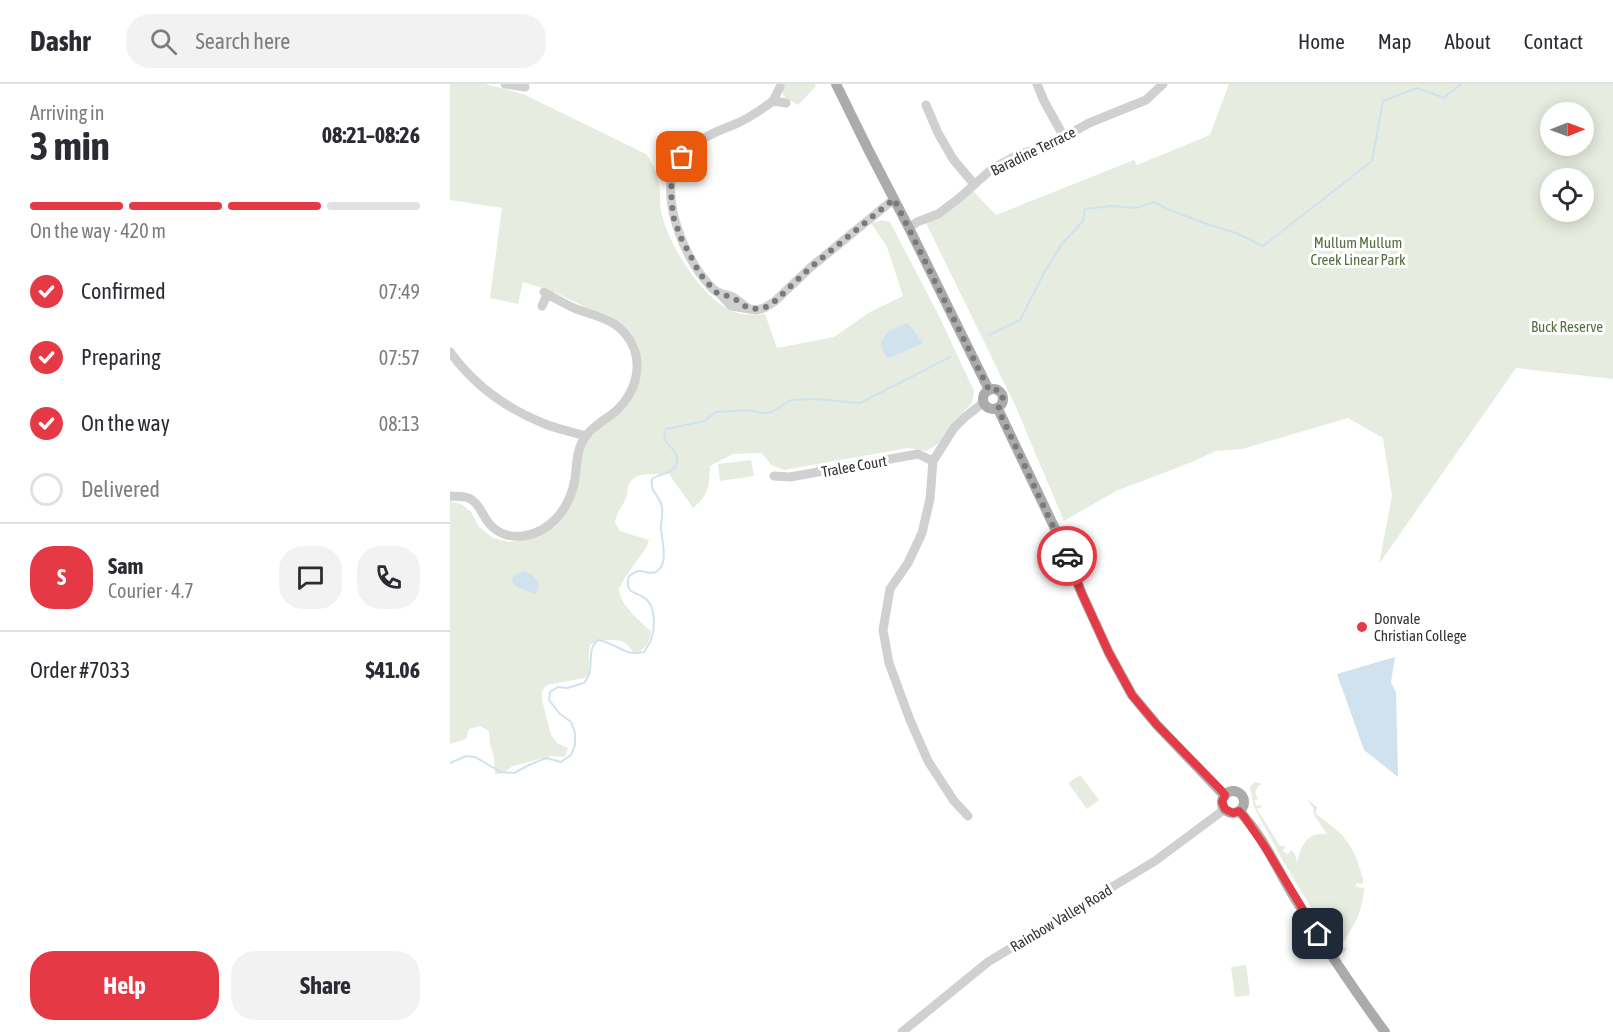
<!DOCTYPE html>
<meta charset="utf-8">
<style>
body{margin:0;font-family:"Asap Condensed",sans-serif;background:#f2f2f3;color:#2b2b33;height:100vh;display:flex;flex-direction:column;font-size:22px;white-space:nowrap}
*{box-sizing:border-box;margin:0}
p{font-size:20px;color:#7c7c81}
.icon{flex:none;width:33px;height:33px;fill:none;stroke:currentColor;stroke-width:2;stroke-linecap:round;stroke-linejoin:round}
.map{position:relative;flex:1;overflow:hidden}
.details{display:flex;flex-direction:column;background:#fff;width:450px}
.details>*{flex:none}
.needle{width:39px;rotate:89deg}
.buttons{position:absolute;left:1090px;top:18px;display:grid;gap:12px}
.buttons a{display:grid;place-items:center;width:54px;height:54px;border-radius:50%;background:#fff;box-shadow:0 3px 15px #0003;font-size:30px}
.pin{position:absolute;display:grid;place-items:center;width:51px;height:51px;color:#fff;margin:-26px;border-radius:12px;box-shadow:0 3px 9px #0006}
.courier{position:absolute;display:grid;place-items:center;width:60px;height:60px;margin:-30px;border:4px solid #e63946;border-radius:50%;background:#fff;color:#222;box-shadow:0 2px 8px #0007}
.headline em{font-style:normal;font-weight:700}
.headline div{display:flex;flex-direction:column-reverse}
.headline{display:flex;align-items:center;justify-content:space-between;height:102px;padding:0 30px}
h1{font-size:39px;font-weight:700;line-height:45px}
.bar{display:grid;grid-template-columns:repeat(4,1fr);gap:9px 6px;align-content:center;height:72px;padding:0 30px}
.bar i{height:8px;border-radius:4px;background:#e1e1e2}
.bar .current{background:#e63946}
.bar p{grid-column:span 4}
.line{display:flex;align-items:center;gap:15px;padding:0 30px;border-top:2px solid #e1e1e2}
.line div{flex:1}
.round{display:grid;place-items:center;flex:none;width:63px;height:63px;border-radius:24px;background:#f2f2f3}
ol{padding:0 30px;list-style:none}
li{display:flex;align-items:center;gap:18px;height:66px}
li p{margin-inline-start:auto}
li .icon{padding:6px;border-radius:50%;background:#e63946;color:#fff;stroke-width:4}
li:last-child{color:#7c7c81}
li i{width:33px;height:33px;border:3px solid #e1e1e2;border-radius:50%}
.action{display:flex;gap:12px;margin-top:auto;padding:12px 30px}
.action a{flex:1;height:69px;border-radius:24px;background:#e63946;color:#fff;font-size:24px;font-weight:700;line-height:69px;text-align:center}
.action a+a{background:#f2f2f3;color:#2b2b33}
header{display:flex;align-items:center;gap:36px;box-sizing:border-box;height:84px;padding:0 30px;background:#fff;border-bottom:2px solid #e1e1e2}
header strong{font-size:28px}
nav{display:flex;gap:33px;margin-inline-start:auto;font-size:21px}
.search{width:420px;height:54px;background:#f2f2f3;display:flex;align-items:center;gap:15px;box-sizing:border-box;padding:0 21px;border-radius:24px;color:#7c7c81;font-size:22px}
main{display:flex;flex:1;min-height:0}
.map>svg:first-child{display:block}
.green{fill:#e6ecdf;fill-rule:evenodd}
.water{fill:#cfe2ee}
.lines{fill:none;stroke-linecap:round;stroke-linejoin:round}
.stream{stroke:#cfe2ee;stroke-width:2}
.minor{stroke:#d0d0d0;stroke-width:9}
.major{stroke:#ababab;stroke-width:10}
.done{stroke:#7a7a7a;stroke-width:6;stroke-dasharray:0 10.8}
.route{stroke:#e63946;stroke-width:8}
.poi-dot{fill:#e63946;stroke:#fff;stroke-width:2}
.labels{text-anchor:middle;dominant-baseline:central;stroke-width:6;stroke-linejoin:round;paint-order:stroke}
.street-label{font-size:15px;fill:#333;stroke:#fff}
.park-label{font-size:15px;fill:#56703f;stroke:#fff}
.poi-label{font-size:15px;fill:#333;stroke:#fff;text-anchor:start}
</style>
<header>
<strong>Dashr</strong>
<div class="search"><svg class="icon" aria-label="search" viewBox="0 0 24 24"><circle cx="10" cy="10" r="6"/><path d="M15 15l6 6"/></svg>Search here</div>
<nav><a>Home</a><a>Map</a><a>About</a><a>Contact</a></nav>
</header>
<main>
<section class="details">
<div class="headline"><div><h1>3 min</h1><p>Arriving in</p></div><em>08:21–08:26</em></div>
<div class="bar"><i class="current"></i><i class="current"></i><i class="current"></i><i></i><p>On the way · 420 m</p></div>
<ol>
<li><svg class="icon" aria-label="check" viewBox="0 0 24 24"><path d="M5 12l5 5 9-10"/></svg>Confirmed<p>07:49</p></li>
<li><svg class="icon" aria-label="check" viewBox="0 0 24 24"><path d="M5 12l5 5 9-10"/></svg>Preparing<p>07:57</p></li>
<li><svg class="icon" aria-label="check" viewBox="0 0 24 24"><path d="M5 12l5 5 9-10"/></svg>On the way<p>08:13</p></li>
<li><i></i>Delivered</li>
</ol>
<div class="line" style="height:108px"><b class="round" style="background:#e63946;color:#fff">S</b><div><b>Sam</b><p>Courier · 4.7</p></div><a class="round"><svg class="icon" aria-label="chat" viewBox="0 0 24 24"><path d="M4 5h16v11H9l-5 4z"/></svg></a><a class="round"><svg class="icon" aria-label="phone" viewBox="0 0 24 24"><path d="M5 4h4l2 5-3 2q2 4 5 5l2-3 5 2v4C11 20 4 13 5 4z"/></svg></a></div>
<div class="line" style="height:78px"><div>Order #7033</div><b>$41.06</b></div>
<div class="action"><a>Help</a><a>Share</a></div>
</section>
<div class="map">
<svg width="1163" height="948" viewBox="0 0 1163 948">
<rect width="100%" height="100%" fill="#fff"/>
<g class="green">
<path d="M0,0H35L73,10L196,70C205,82 209,93 210,108C210,114 210,121 211,127C217,159 254,219 287,229C296,231 305,231 315,230L327,264L384,253L420,228L453,212L437,163L421,139L432,136L440,138L488,230L524,307L522,319L505,336L489,359L477,367L458,364L334,386L321,381L312,369L283,370L260,382C259,402 259,411 243,424L219,390C206,392 188,385 179,400C177,403 178,410 176,414C172,423 166,429 165,439L170,447L199,456L197,462C192,471 170,498 169,506C169,519 192,540 201,547C200,559 196,564 185,570C181,567 179,561 175,559C169,554 147,556 141,560L139,564V591L134,594L97,601L92,607V616L101,651L107,659L118,664L115,673L101,672L63,682L51,690H45L44,673L40,660L39,647L30,642L19,645L16,655L0,660V417L13,421L21,428L29,443L43,454L59,458L84,454L105,443L120,423L130,375L137,358L150,344L189,293L191,277L188,261L181,249L172,239L158,231L135,223L100,206L73,198L68,220L40,214L52,124L0,116Z"/>
<path d="M334,0H365L366,2L348,21L336,14L333,11Z"/>
<path d="M779,0H1163V295L1066,284L929,480L942,412L933,354L898,334L792,365L766,367L742,378L666,407L614,437L565,321L476,139L522,106L546,131L684,76L687,81L760,51ZM1101,28H1134V62H1101ZM1101,94H1134V128H1101Z"/>
<path d="M301,376L304,392L270,397L268,380Z"/>
<path d="M630,691L649,716L637,725L618,699Z"/>
<path d="M805,698L812,700L808,702L805,708L808,715L805,716L806,722L811,721L812,723L807,725L830,762H835L833,767L838,770L841,766L845,770L847,779C850,763 857,747 877,750L864,731L863,724L857,715L867,723L866,730C894,750 905,761 913,796V800L906,799V803L914,804C912,830 905,839 892,861L893,863L897,864L894,869L890,868L882,858L833,777L804,723L800,703Z"/>
<path d="M796,881L800,911L785,913L781,883Z"/>
</g>
<g class="water">
<path d="M458,239L473,259C460,264 450,271 437,274L433,267L431,257L440,246Z"/>
<path d="M73,487C81,489 87,494 89,502L85,510L65,502L62,496L63,492Z"/>
<path d="M945,573L941,598L946,609L948,693L914,666L887,590Z"/>
</g>
<g class="lines">
<g class="stream">
<path d="M539,251L570,236L596,185L612,160L633,137L635,125L662,122L686,124L704,118L717,125L757,140L786,149L813,162L922,77L933,17L967,4L994,14L1011,0"/>
<path d="M0,679L16,672L25,673L51,688L64,689L79,681L96,674L111,678L121,671L125,661V649L121,638L110,630L99,616L100,608L108,603L117,604L134,599C136,596 138,594 139,590C143,578 137,565 148,556C167,559 174,573 194,568C196,564 200,560 201,556C205,545 206,523 196,515C185,507 174,510 179,492C182,490 185,488 188,487C194,486 200,491 206,488C220,480 211,455 211,443C211,436 214,427 211,420C208,409 200,409 202,395C211,389 228,389 227,375C227,362 209,361 216,345L254,337L266,328L300,326L311,329L322,328L341,316L365,315L410,319L500,273"/>
</g>
<g class="minor">
<path d="M55,0L75,3"/>
<path d="M587,0L594,17L614,53"/>
<path d="M330,3L323,17L336,19"/>
<path d="M476,21L488,49L503,75L524,100"/>
<path d="M459,144L467,138L488,130L508,115L543,84L570,70L600,61L639,39L696,16L713,0"/>
<path d="M269,209L281,222L306,226L314,224L324,218L361,183L444,115"/>
<path d="M92,222L95,215L100,211"/>
<path d="M298,224C293,221 288,216 283,213C275,210 269,211 262,204C237,178 215,127 222,91C224,79 238,65 247,59C259,49 274,45 288,39C301,33 312,25 323,17"/>
<path d="M0,268C24,301 57,325 95,340C108,345 122,348 135,352"/>
<path d="M324,392L340,393L468,370L483,377"/>
<path d="M0,412C8,413 15,411 22,416C27,419 30,425 33,430C41,446 55,454 73,452C102,448 120,423 125,395C127,380 126,365 136,352C144,341 157,335 167,326C184,310 192,286 184,264C172,236 151,234 126,225C115,220 104,214 94,208"/>
<path d="M518,732L504,717L478,677L460,636L439,579L433,546L440,505L458,479L472,449L480,415L483,377L504,344L515,333L533,319"/>
<path d="M452,948L538,878L705,777L775,725"/>
</g>
<g class="major">
<path d="M386,0L419,67L459,144L539,306"/>
<circle cx="543" cy="315" r="10"/>
<path d="M548,325L608,451L632,510L659,569L682,611L707,641L775,712"/>
<circle cx="783" cy="718" r="11"/>
<path d="M789,727C813,752 827,785 844,813C873,859 903,905 935,948"/>
</g>
</g>
<g class="lines">
<path class="done" d="M232,73L222,88L221,108L223,132L231,154L250,190L263,205L268,210L282,213L298,224L304,225L314,224L324,218L361,183L444,115L539,306L545,305L552,310L553,316L548,325L617,472"/>
<path class="route" d="M617,472L632,510L659,569L682,611L707,641L771,706L775,711L772,718L775,725L783,729L789,727L793,731L815,763L868,850"/>
</g>
<circle class="poi-dot" cx="912" cy="543" r="6"/>
<g class="labels">
<g class="street-label">
<text transform="translate(583 67) rotate(-26)">Baradine Terrace</text>
<text transform="translate(404 382) rotate(-10)">Tralee Court</text>
<text transform="translate(611 834) rotate(-31)">Rainbow Valley Road</text>
</g>
<g class="park-label">
<text x="908" y="158">Mullum Mullum<tspan x="908" dy="17">Creek Linear Park</tspan></text>
<text x="1117" y="242">Buck Reserve</text>
</g>
<g class="poi-label">
<text x="924" y="534">Donvale<tspan x="924" dy="17">Christian College</tspan></text>
</g>
</g>
</svg>
<div class="buttons">
<a><svg class="needle" viewBox="-14 -14 28 28"><path d="M0-13l5 13h-10z" fill="#e53935"/><path d="M0 13l5-13h-10z" fill="#7c7c81"/></svg></a>
<a><svg class="icon" aria-label="locate" viewBox="0 0 24 24"><circle cx="12" cy="12" r="6"/><path d="M12 2v4M12 18v4M2 12h4M18 12h4"/></svg></a>
</div>
<div class="pin" style="left:232px;top:73px;background:#ea580c"><svg class="icon" aria-label="bag" viewBox="0 0 24 24"><path d="M5 8h14l-1 12H6zM9 8a3 3 0 0 1 6 0"/></svg></div>
<div class="pin" style="left:868px;top:850px;background:#1f2937"><svg class="icon" aria-label="home" viewBox="0 0 24 24"><path d="M3 11l9-7 9 7M6 9v11h12V9"/></svg></div>
<div class="courier" style="left:617px;top:472px"><svg class="icon" aria-label="car" viewBox="0 0 24 24"><path d="M5 17H2v-5l4-1 3-4h7l3 4 3 1v5h-3M9 17h6M6 11h13"/><circle cx="7" cy="17" r="2"/><circle cx="17" cy="17" r="2"/></svg></div>
</div>
</main>
